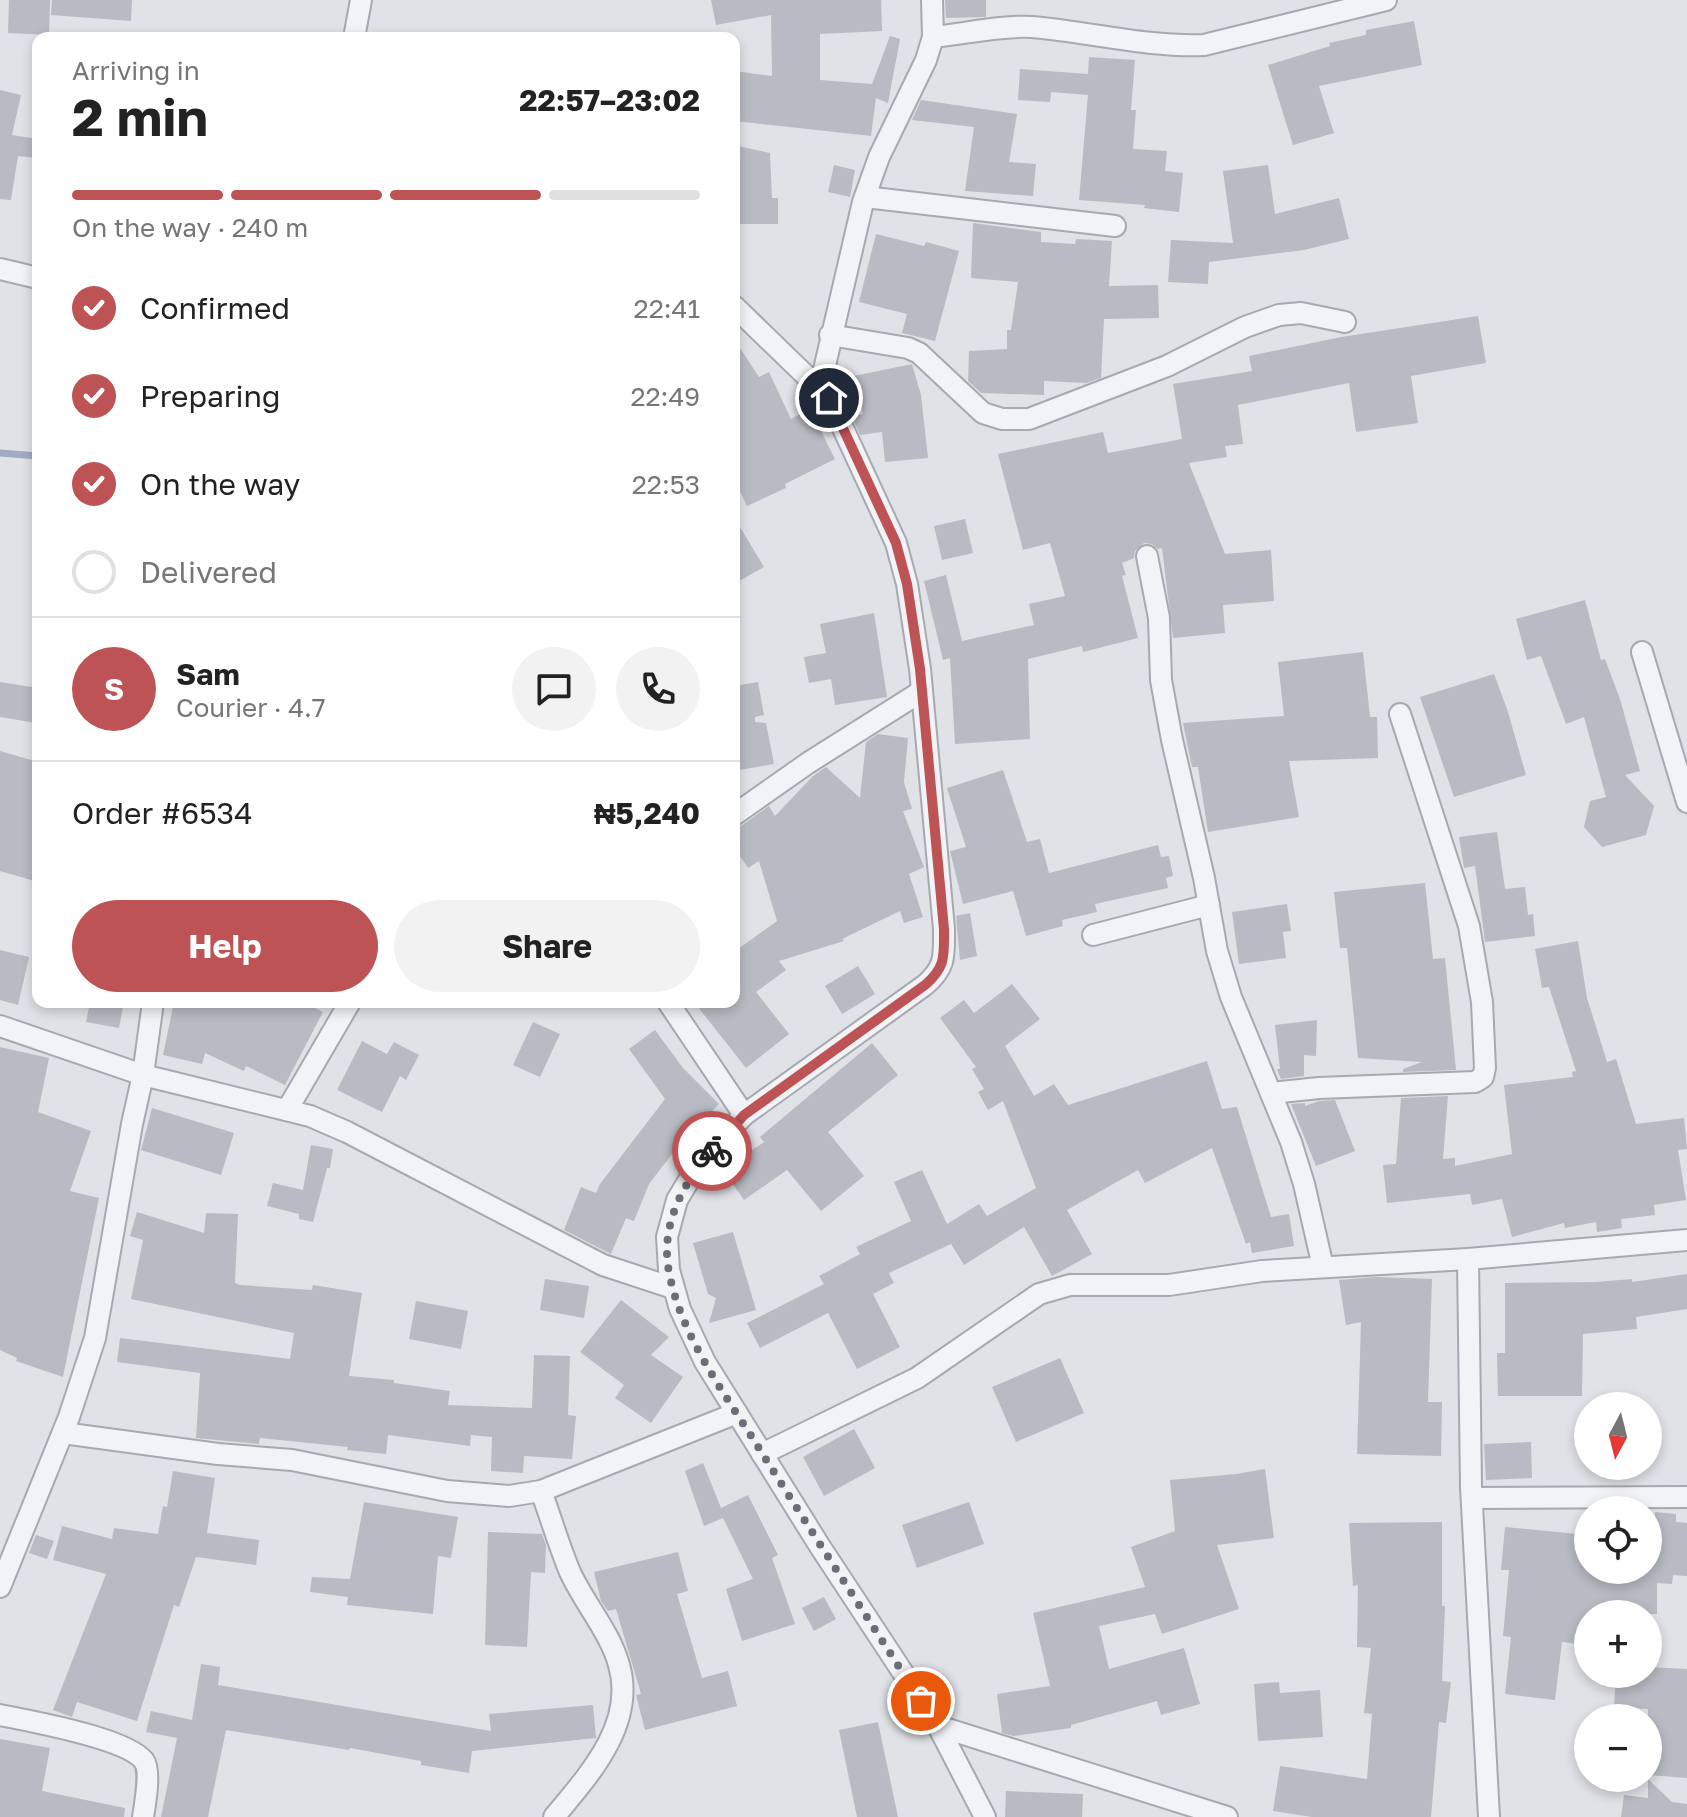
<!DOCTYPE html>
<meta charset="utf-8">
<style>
body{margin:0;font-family:"Golos Text",sans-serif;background:#f2f2f2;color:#222;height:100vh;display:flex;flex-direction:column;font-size:30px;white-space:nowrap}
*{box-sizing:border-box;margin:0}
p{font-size:26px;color:#767676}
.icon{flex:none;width:44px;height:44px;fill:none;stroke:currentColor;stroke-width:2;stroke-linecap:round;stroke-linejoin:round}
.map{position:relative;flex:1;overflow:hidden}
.side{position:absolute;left:32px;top:32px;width:708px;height:976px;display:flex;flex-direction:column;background:#fff;border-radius:16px;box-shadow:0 4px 12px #0003}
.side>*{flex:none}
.needle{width:52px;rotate:187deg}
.controls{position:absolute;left:1574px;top:1392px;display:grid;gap:16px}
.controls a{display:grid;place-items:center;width:88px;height:88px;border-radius:50%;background:#fff;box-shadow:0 4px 12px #0003;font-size:40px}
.pin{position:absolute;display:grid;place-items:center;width:68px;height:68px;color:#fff;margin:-34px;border:4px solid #fff;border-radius:50%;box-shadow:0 2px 8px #0007}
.courier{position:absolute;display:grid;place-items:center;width:80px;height:80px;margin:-40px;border:6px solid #be5355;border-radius:50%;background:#fff;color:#222;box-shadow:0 2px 10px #0007}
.overview em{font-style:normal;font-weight:700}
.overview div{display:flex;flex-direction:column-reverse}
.overview{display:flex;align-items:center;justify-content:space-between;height:136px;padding:0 40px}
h1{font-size:52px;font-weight:700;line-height:60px}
.bar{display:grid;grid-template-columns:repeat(4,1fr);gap:12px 8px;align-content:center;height:96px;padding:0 40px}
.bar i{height:10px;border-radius:6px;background:#e0e0e0}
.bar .on{background:#be5355}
.bar p{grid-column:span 4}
.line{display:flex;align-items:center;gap:20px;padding:0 40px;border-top:2px solid #e0e0e0}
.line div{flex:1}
.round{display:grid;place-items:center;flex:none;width:84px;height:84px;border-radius:42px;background:#f2f2f2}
ol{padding:0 40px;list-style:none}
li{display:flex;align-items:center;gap:24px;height:88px}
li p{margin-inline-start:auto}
li .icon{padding:8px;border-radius:50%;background:#be5355;color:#fff;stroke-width:4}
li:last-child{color:#767676}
li i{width:44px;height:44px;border:4px solid #e0e0e0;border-radius:50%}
.cta{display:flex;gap:16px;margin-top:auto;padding:16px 40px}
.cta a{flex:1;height:92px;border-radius:48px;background:#be5355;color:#fff;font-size:32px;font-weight:700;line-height:92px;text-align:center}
.cta a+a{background:#f2f2f2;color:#222}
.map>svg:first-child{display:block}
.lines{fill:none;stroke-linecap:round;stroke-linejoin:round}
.stream{stroke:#9facc3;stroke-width:7}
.building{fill:#b8bbc3}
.street-casing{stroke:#a6a9b1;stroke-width:24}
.street{stroke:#f2f3f6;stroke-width:20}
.done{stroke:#6a6e78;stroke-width:8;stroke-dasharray:0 14.4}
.route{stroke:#be5355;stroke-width:10}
</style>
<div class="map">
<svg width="1687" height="1817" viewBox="0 0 1687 1817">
<rect width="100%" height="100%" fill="#e0e2e7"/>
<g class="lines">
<path class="stream" d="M0,453L38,456"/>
</g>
<g class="building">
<path d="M9,0H50L49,35L8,33Z"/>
<path d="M52,0H132L131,21L51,15Z"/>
<path d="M711,0H881L882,31L820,34V80L872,84L890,36L900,39L888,103L876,98L871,136L734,121V71L772,76L771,15L716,25Z"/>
<path d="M945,0H986V17L946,18Z"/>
<path d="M1414,21L1422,65L1319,86L1334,133L1293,145L1268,65L1330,46L1329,43L1366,35V30Z"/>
<path d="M1089,57L1135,60L1131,110H1136L1133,149L1167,151L1165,171L1183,173L1179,212L1144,208L1145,205L1079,200L1088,95L1051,92L1050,102L1018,100L1020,69L1088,74Z"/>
<path d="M0,90L21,95L12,135L38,139V158L18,156L11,200L0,199Z"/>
<path d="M921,100L1017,114L1009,162L1036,164L1033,196L965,191L974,127L912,120Z"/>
<path d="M734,145L770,153L772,198H778V224H734Z"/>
<path d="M834,165L855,170L850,197L828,192Z"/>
<path d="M1268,165L1275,214L1339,198L1349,239L1304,250L1209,262L1208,284L1168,282L1171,240L1233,243L1223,171Z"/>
<path d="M973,223L1041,232V242L1075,244L1076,239L1112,241L1109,286L1158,285L1159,318L1104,319L1101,378L1086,383L1044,381V395L981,393L968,381L969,351L1007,349V330H1011L1018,282L971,278Z"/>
<path d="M876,234L924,246L926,242L959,251L935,341L902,333L907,314L859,302Z"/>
<path d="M1478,316L1486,363L1411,376L1418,423L1356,432L1349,383L1238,405L1243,444L1225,446L1227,457L1189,463L1225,554L1271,550L1274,601L1223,605L1225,633L1173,638L1162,548L1158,549L1152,544L1144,543L1135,551L1134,558L1122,563L1126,575L1122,576L1138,638L1083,652L1082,646L1028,659L1030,739L955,744L950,658L943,660L924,581L946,575L962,641L1034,625L1029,604L1065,596L1050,543L1023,550L998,454L1103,432L1108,453L1182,439L1173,384L1252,371L1249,356L1341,337Z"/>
<path d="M734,339L759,377L769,372L791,419L810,409L835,459L785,484L786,488L747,506L734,479Z"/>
<path d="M912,364L921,395L928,458L885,462L882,432L860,435L853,419V416L863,414L854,376Z"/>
<path d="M734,517L764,567L734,584Z"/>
<path d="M965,519L973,553L942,560L934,526Z"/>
<path d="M1585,600L1601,660L1605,659L1620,699L1640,771L1625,775L1654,806L1646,835L1602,847L1584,827L1590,801L1606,797L1584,717L1566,724L1541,656L1527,660L1516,619Z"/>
<path d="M874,613L887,697L835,705L831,679L809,683L804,657L826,653L820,624Z"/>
<path d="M1363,652L1370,717H1377L1378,758L1289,761L1299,817L1208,832L1198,767H1192L1183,723L1284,716L1278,662Z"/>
<path d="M1494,674L1508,712L1526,775L1454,797L1420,697Z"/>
<path d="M0,682L38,688L36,723L0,717Z"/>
<path d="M758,682L764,715L755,717V722L766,723L774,764L734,771V686Z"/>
<path d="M878,734L908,738L904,782L912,809L903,811L924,867L909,874L923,917L904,923L900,911L842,939L844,941L779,961L786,970L756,992L789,1034L746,1068L694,1002H734V952L777,921L759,861L748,868L734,847V828L741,826L769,806L775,816L813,776L826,767L860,798L866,742Z"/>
<path d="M0,751L38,762V882L0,871Z"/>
<path d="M1003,770L1027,842L1040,839L1049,873L1158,845L1161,857L1169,856L1173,876L1166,878L1168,888L1095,904L1097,912L1062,920L1063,926L1026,936L1013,891L963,904L950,851L966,847L947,788Z"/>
<path d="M1497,832L1505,889L1525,887L1528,915L1533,914L1535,936L1485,942L1475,866L1464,868L1459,837Z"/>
<path d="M1425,883L1433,959L1445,958L1456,1070L1403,1072V1069L1422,1062L1358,1058L1347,948H1340L1334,892Z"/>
<path d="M1287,904L1291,931L1283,932L1286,958L1239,964L1232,912Z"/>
<path d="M970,913L977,956L960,960L956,916Z"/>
<path d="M1578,941L1587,998L1607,1062L1616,1059L1636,1124L1684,1118L1687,1149L1678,1150L1686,1200L1654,1205L1655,1215L1621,1219L1622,1228L1597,1232L1596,1222L1565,1228L1564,1223L1512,1237L1502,1199L1472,1205L1470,1194L1387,1203L1383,1165L1396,1164L1401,1098L1448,1096L1443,1159L1455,1158V1166L1512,1154L1504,1085L1573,1077L1572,1072L1576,1071L1549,987L1542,988L1535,949Z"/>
<path d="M0,950L29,957L18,1005L0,1000Z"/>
<path d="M858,966L875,994L842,1014L825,986Z"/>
<path d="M1012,984L1040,1019L1005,1046L1034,1096L1054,1084L1068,1105L1207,1061L1222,1109L1237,1107L1271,1217L1289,1214L1294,1246L1252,1253L1250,1242L1246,1244L1212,1148L1145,1183L1138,1170L1067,1210L1092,1254L1052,1276L1024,1227L964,1265L951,1244L889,1273L894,1283L873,1294L900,1347L857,1369L828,1313L760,1348L747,1323L824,1284L819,1276L860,1254L856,1247L911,1221L894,1182L922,1170L947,1224L979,1204L987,1216L1036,1188L1003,1101L988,1110L978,1092L984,1089L972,1069L976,1067L940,1018L964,1000L974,1013Z"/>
<path d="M90,1002H124L119,1028L86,1022Z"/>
<path d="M174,1002H303L323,1012L285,1085L246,1066L244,1071L205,1053L202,1064L163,1055Z"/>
<path d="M1317,1020L1316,1056L1304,1055V1076L1281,1079L1277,1069H1280L1275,1025Z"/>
<path d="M533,1022L560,1034L540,1077L513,1065Z"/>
<path d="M655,1030L683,1068L719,1104L682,1141L649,1184L634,1221L626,1218L611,1254L564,1230L581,1187L596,1193L600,1184L665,1099L629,1049Z"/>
<path d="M362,1041L387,1054L394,1042L419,1055L406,1080L400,1076L382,1112L337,1090Z"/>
<path d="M872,1043L898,1075L828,1132L864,1176L821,1211L787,1170L744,1200L723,1170L764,1142L760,1137Z"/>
<path d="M0,1047L49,1058L38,1112L91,1131L70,1191L99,1198L63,1377L16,1361L17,1358L0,1350Z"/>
<path d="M1335,1100L1355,1151L1316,1166L1291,1104L1305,1103V1106L1319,1101Z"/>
<path d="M152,1108L234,1133L221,1175L141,1150Z"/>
<path d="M311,1145L333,1149L330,1168H327L313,1222L299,1219V1214L267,1206L273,1183L303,1190Z"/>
<path d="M137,1212L204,1233L206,1213L238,1214L235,1283L240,1285L312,1290L313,1285L362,1293L349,1376L394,1380V1383L450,1391L448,1405L532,1408L534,1355L570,1356L568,1415L576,1416L572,1459L524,1456L523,1473L491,1471L492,1437L471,1435L470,1446L388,1435L386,1454L347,1450L348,1447L260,1438L259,1444L196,1438L200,1373L117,1362L120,1338L290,1359L294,1333L131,1299L143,1240L130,1236Z"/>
<path d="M733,1232L756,1310L709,1323L716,1298L708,1294L693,1243Z"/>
<path d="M1687,1274V1309L1636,1317L1637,1329L1583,1334L1582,1396H1498L1497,1353H1505V1283L1596,1282L1632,1279V1282Z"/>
<path d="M1375,1277L1432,1279L1428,1402H1442L1441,1456L1357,1454L1361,1322L1346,1325L1339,1280Z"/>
<path d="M545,1279L589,1286L584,1318L540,1310Z"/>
<path d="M621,1300L669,1337L651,1355L683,1377L651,1423L615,1398L624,1385L580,1352Z"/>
<path d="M416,1301L468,1311L461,1349L409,1339Z"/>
<path d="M1060,1358L1084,1413L1016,1442L992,1387Z"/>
<path d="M854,1429L875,1468L824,1496L803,1457Z"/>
<path d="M1531,1442L1532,1478L1486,1480L1484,1444Z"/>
<path d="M703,1463L721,1508L748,1495L778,1555L772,1558L795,1624L742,1641L726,1589L753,1579L723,1518L704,1526L685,1471Z"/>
<path d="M1265,1469L1274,1538L1217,1545L1239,1609L1162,1634L1155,1614L1099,1626L1109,1669L1184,1648L1200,1704L1161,1715L1157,1701L1071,1725V1728L1014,1736L1002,1733L997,1694L1050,1686L1033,1613L1145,1587L1131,1547L1175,1531L1170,1480L1236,1474Z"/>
<path d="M173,1471L215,1478L207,1533L259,1540L256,1565L196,1557L179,1607L174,1605L137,1721L77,1702L72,1717L53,1710L106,1574L53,1560L62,1526L112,1539L114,1528L158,1534L163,1506L167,1507Z"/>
<path d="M364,1502L458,1517L451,1558L438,1556L433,1614L347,1605L348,1597L310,1592L312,1577L350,1579Z"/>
<path d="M969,1502L984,1544L917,1568L902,1525Z"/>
<path d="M1655,1512L1676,1514V1522L1687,1523V1576L1673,1575L1672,1584L1657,1583V1614H1588V1645L1562,1642L1555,1700L1505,1694L1511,1637L1503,1636L1509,1570H1501L1505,1527L1588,1535V1570H1648V1521H1655Z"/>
<path d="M1442,1522V1606H1445L1442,1681L1451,1682L1446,1723L1439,1722L1431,1817H1312L1273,1811L1280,1766L1367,1779L1372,1714L1364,1713L1371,1648L1357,1647L1358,1585L1353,1586L1349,1523Z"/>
<path d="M488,1532L542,1534L546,1545L545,1573L531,1572L527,1647L485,1645Z"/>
<path d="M36,1535L54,1541L47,1559L29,1553Z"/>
<path d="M678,1552L688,1591L677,1594L702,1678L728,1671L737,1706L645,1730L636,1695L641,1694L616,1609L608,1611L601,1601L594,1572Z"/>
<path d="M824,1597L836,1619L814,1631L802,1608Z"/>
<path d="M201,1664L220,1667L218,1685L491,1731L489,1714L593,1705L596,1738L472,1751L469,1773L421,1765V1761L350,1748L349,1750L226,1730L208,1817H161L177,1738L146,1732L151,1711L192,1720Z"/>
<path d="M1648,1667L1687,1669V1778L1648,1775V1709L1614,1708L1616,1674H1648Z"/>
<path d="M1279,1682L1280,1693L1320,1690L1323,1737L1258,1741L1254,1684Z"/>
<path d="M878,1722L898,1817H857L839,1730Z"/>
<path d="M0,1739L50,1748L42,1791L125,1808L124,1817H0Z"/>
<path d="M1648,1779L1672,1802L1687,1804V1817H1621L1624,1795L1648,1798Z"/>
<path d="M1006,1791L1083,1794L1082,1817H1005Z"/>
</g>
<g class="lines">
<defs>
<g id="street">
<path d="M932,0L933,37L926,60L879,157L863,202L823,374L829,398L896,543L907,584L920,669L944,929C944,956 946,967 925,985L744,1115L698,1165L677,1200L667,1237L669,1270L680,1309L705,1362L819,1545L938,1726L985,1817"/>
<path d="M933,37C964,34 1002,25 1032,27C1090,32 1145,47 1204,45L1386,0"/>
<path d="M354,38L361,0"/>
<path d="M865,197L1115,226"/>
<path d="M0,269L38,278"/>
<path d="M734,306L829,398"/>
<path d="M830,335L908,348L919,353L983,413L1002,419H1029L1167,366L1245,327L1279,315L1301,313L1345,322"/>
<path d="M1147,556L1159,618L1161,680L1172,740L1204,878L1217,951L1231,997L1291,1142L1304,1184L1323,1267"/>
<path d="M1642,652L1687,802"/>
<path d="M734,815L808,763L922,691"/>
<path d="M1093,935L1209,905"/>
<path d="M668,1002L744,1115"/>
<path d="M0,1026L143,1075L310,1116L347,1132L603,1265L673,1288"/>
<path d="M1271,1093L1319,1088L1475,1082L1483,1077L1485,1068L1482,1002L1469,926L1400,714"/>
<path d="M287,1110L350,1002"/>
<path d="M1468,1259L1471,1487L1489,1817"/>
<path d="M63,1433L218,1454L292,1460L447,1491L509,1496L541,1491L737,1413"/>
<path d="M762,1454L917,1378L1039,1294L1070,1285H1169L1262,1271L1468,1259L1687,1240"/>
<path d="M541,1491C551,1518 559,1546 570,1572C584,1603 610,1632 619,1665C636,1724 589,1775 554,1817"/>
<path d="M1472,1498L1687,1497"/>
<path d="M0,1587L69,1417L95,1338L132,1124L143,1075L153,1002"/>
<path d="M0,1715C29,1721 127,1738 144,1761C151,1770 145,1805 143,1817"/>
<path d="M938,1726L1227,1817"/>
</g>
</defs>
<use href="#street" class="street-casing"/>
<use href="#street" class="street"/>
</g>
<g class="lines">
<path class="done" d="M712,1151C682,1184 660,1226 669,1272C681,1337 726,1395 760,1450C813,1534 867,1617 921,1701"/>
<path class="route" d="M712,1151L744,1115L925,985C946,967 944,956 944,929L920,669L907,584L896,543L829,398"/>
</g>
</svg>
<div class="controls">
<a><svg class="needle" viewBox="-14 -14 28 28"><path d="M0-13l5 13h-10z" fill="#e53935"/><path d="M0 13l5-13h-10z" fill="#767676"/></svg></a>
<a><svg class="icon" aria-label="locate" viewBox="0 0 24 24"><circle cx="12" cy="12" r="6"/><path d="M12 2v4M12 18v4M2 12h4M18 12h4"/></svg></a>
<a>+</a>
<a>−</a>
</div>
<div class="pin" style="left:921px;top:1701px;background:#ea580c"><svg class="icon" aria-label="bag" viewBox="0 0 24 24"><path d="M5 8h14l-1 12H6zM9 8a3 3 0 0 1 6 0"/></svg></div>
<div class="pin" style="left:829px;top:398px;background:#1f2937"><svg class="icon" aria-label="home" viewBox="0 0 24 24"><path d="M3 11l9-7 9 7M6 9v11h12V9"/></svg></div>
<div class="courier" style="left:712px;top:1151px"><svg class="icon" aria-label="bike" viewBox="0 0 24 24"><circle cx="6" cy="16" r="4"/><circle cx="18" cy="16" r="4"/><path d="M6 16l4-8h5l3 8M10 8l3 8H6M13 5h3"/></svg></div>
<section class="side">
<div class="overview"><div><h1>2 min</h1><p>Arriving in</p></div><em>22:57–23:02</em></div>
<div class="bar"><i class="on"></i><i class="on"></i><i class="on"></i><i></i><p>On the way · 240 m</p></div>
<ol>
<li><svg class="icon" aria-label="check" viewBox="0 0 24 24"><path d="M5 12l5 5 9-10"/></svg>Confirmed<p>22:41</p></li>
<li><svg class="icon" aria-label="check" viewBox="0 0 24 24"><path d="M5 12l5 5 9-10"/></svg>Preparing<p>22:49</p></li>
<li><svg class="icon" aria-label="check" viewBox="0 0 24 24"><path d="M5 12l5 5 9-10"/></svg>On the way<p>22:53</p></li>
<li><i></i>Delivered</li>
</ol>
<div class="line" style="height:144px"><b class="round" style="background:#be5355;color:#fff">S</b><div><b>Sam</b><p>Courier · 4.7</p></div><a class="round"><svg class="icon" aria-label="chat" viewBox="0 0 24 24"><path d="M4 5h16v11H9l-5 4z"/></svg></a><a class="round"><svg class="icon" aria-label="phone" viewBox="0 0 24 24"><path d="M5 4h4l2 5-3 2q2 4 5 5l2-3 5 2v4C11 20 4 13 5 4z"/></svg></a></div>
<div class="line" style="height:104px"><div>Order #6534</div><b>₦5,240</b></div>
<div class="cta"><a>Help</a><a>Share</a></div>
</section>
</div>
